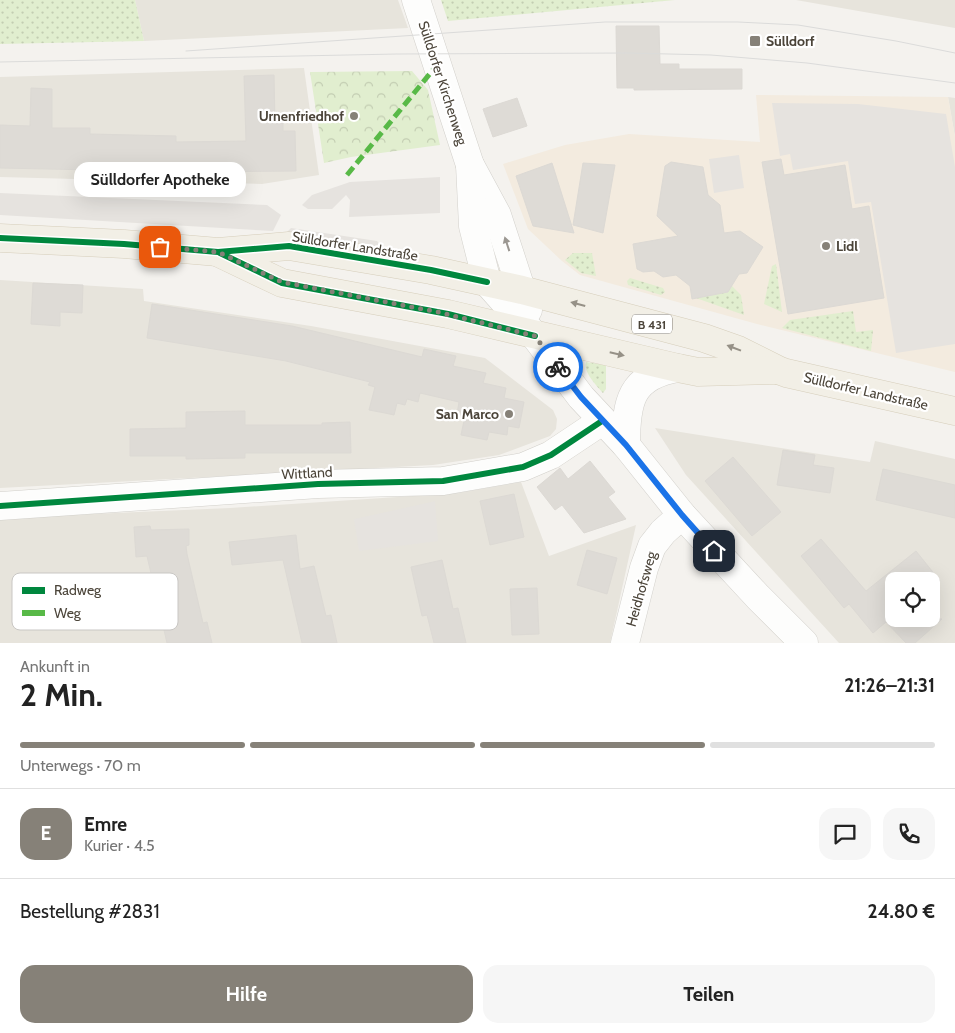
<!DOCTYPE html>
<html lang="de">
<meta charset="utf-8">
<style>
body{margin:0;font-family:Cabin,sans-serif;background:#f6f6f6;color:#222;height:100vh;display:flex;flex-direction:column;font-size:19px;white-space:nowrap}
*{box-sizing:border-box;margin:0}
p{font-size:16px;color:#767676}
.icon{flex:none;width:28px;height:28px;fill:none;stroke:currentColor;stroke-width:2;stroke-linecap:round;stroke-linejoin:round}
.map{position:relative;height:643px;overflow:hidden}
.side{display:flex;flex-direction:column;background:#fff;flex:1}
.side>*{flex:none}
.tools{position:absolute;left:885px;top:572px;display:grid;gap:10px}
.tools a{display:grid;place-items:center;width:55px;height:55px;border-radius:10px;background:#fff;box-shadow:0 5px 20px #0002;font-size:25px}
.pin{position:absolute;display:grid;place-items:center;width:42px;height:42px;color:#fff;margin:-21px;border-radius:10px;box-shadow:0 2px 8px #0006}
.courier{position:absolute;display:grid;place-items:center;width:50px;height:50px;margin:-25px;border:4px solid #1a73e8;border-radius:50%;background:#fff;color:#222;box-shadow:0 1px 6px #0007}
.bubble{position:absolute;height:35px;border-radius:15px;background:#fff;box-shadow:0 5px 20px #0002;font-size:16px;font-weight:700;line-height:35px;text-align:center}
.summary em{font-style:normal;font-weight:700}
.summary div{display:flex;flex-direction:column-reverse}
.summary{display:flex;align-items:center;justify-content:space-between;height:85px;padding:0 20px}
h1{font-size:32px;font-weight:700;line-height:38px}
.bar{display:grid;grid-template-columns:repeat(4,1fr);gap:8px 5px;align-content:center;height:60px;padding:0 20px}
.bar i{height:6px;border-radius:4px;background:#e0e0e0}
.bar .on{background:#868178}
.bar p{grid-column:span 4}
.line{display:flex;align-items:center;gap:12px;padding:0 20px;border-top:1px solid #e0e0e0}
.line div{flex:1}
.round{display:grid;place-items:center;flex:none;width:52px;height:52px;border-radius:15px;background:#f6f6f6}
.button{display:flex;gap:10px;margin-top:auto;padding:10px 20px}
.button a{flex:1;height:58px;border-radius:15px;background:#868178;color:#fff;font-size:20px;font-weight:700;line-height:58px;text-align:center}
.button a+a{background:#f6f6f6;color:#222}
.map>svg:first-child{display:block}
.residential{fill:#e7e4dc;fill-rule:evenodd}
.commercial{fill:#f3ebdf}
.grass{fill:url(#grass-dots)}
.forest{fill:url(#forest-crowns)}
.parking{fill:#e6e3df}
.building{fill:#dedbd6;stroke:#dcd9d4}
.lines{fill:none;stroke-linecap:round;stroke-linejoin:round}
.minor-casing{stroke:#d2d0cb;stroke-width:29}
.major-casing{stroke:#d6cebb;stroke-width:29}
.minor{stroke:#fdfdfc;stroke-width:28}
.major{stroke:#f2efe6;stroke-width:28}
.tram{stroke:#dbdbda;stroke-width:1}
.quiet{stroke:#58b947;stroke-width:5;stroke-dasharray:10 5;stroke-linecap:butt}
.cycleway-casing{stroke:#fff;stroke-width:9}
.cycleway{stroke:#00873e;stroke-width:6}
.oneway{fill:#9b9791}
.oneway2{fill:#969187}
.done{stroke:#868178;stroke-width:5;stroke-dasharray:0 9}
.route{stroke:#1a73e8;stroke-width:6}
.poi-dot{fill:#868178;stroke:#fff;stroke-width:2}
.labels{text-anchor:middle;dominant-baseline:central;stroke-width:4.5;stroke-linejoin:round;paint-order:stroke}
.shield{fill:#fff;stroke:#817c74;stroke-width:1}
.shield-label{font-size:12px;font-weight:bold;fill:#4b4439}
.poi-label{font-size:14px;font-weight:bold;fill:#4b4439;stroke:#fff;text-anchor:start}
.street-label{font-size:14px;fill:#4b4439;stroke:#fff}
.key{fill:#fff;stroke:#c9c7c4;stroke-width:1}
.key-label{font-size:14px;fill:#4b4439}
</style>
<div class="map">
<svg width="955" height="643" viewBox="0 0 955 643">
<defs>
<pattern id="grass-dots" width="8" height="8" patternUnits="userSpaceOnUse" patternTransform="scale(1.25)"><rect width="8" height="8" fill="#e1eecf"/><path d="M2 2h.1M6 6h.1" fill="none" stroke="#c3cdb2" stroke-width="1.8" stroke-linecap="round"/></pattern>
<pattern id="forest-crowns" width="20" height="18" patternUnits="userSpaceOnUse" patternTransform="scale(1.25)"><rect width="20" height="18" fill="#e1eecf"/><path d="M2 6a3 3 0 1 1 6 0M12 15a3 3 0 1 1 6 0" fill="none" stroke="#c3cdb2"/></pattern>
</defs>
<rect width="100%" height="100%" fill="#f4f2ee"/>
<g class="residential">
<path d="M135,0H398L408,28L144,41Z"/>
<path d="M796,0H955V28Z"/>
<path d="M304,68L319,175L262,184L0,177V77Z"/>
<path d="M948,97L955,98V137Z"/>
<path d="M0,280L143,289L144,301L311,326L485,358L553,410L557,419L556,429L550,436L499,455L433,465L0,488Z"/>
<path d="M655,428L870,462L875,441L955,459V643H839L686,475ZM894,581H931V619H894Z"/>
<path d="M521,482L549,556L636,525L610,643H0V518L230,508L458,493Z"/>
</g>
<path class="commercial" d="M756,95L948,97L955,137V372L757,324L580,275L562,261L528,229L503,164L565,145L629,134L760,142Z"/>
<g class="grass">
<path d="M0,0H135L144,41L0,44Z"/>
<path d="M441,0H675L448,21Z"/>
<path d="M573,253H592L596,276L581,273L565,260Z"/>
<path d="M776,264L782,312L764,304L772,266Z"/>
<path d="M630,278L663,288L665,292L661,295L628,285L627,281Z"/>
<path d="M732,286L741,295L744,315L696,298L728,292Z"/>
<path d="M853,311L856,332L873,330L871,351L782,328L790,320Z"/>
<path d="M586,362L606,365V389L603,393C596,385 583,372 586,362Z"/>
</g>
<path class="forest" d="M412,71L428,90L440,145L351,157L324,163L310,72Z"/>
<g class="parking">
<path d="M772,103L858,104L946,114L955,167V344L896,353L871,202L855,204L848,161L793,170L790,154L780,156Z"/>
<path d="M739,155L744,188L714,193L709,159Z"/>
<path d="M440,177V213L349,217L350,200L346,195L332,209H308L302,205L312,195L350,182Z"/>
<path d="M0,193L267,205L281,215L273,231L0,215Z"/>
<path d="M291,228L377,241L383,248L285,234Z"/>
<path d="M435,501L438,541L359,551L354,519Z"/>
</g>
<g class="building">
<path d="M616,26H659L660,64H679V69H742V89L634,90V88H617Z"/>
<path d="M274,75L275,124L283,123V131H295L296,171L188,172L0,168V125L30,126L31,88L52,89V128H90V134L176,136V142L246,141L244,76Z"/>
<path d="M517,98L527,126L493,137L483,109Z"/>
<path d="M781,159L784,175L845,165L852,209L869,206L884,298L788,314L762,162Z"/>
<path d="M671,162L703,167L708,195L720,205L724,233L740,231L763,247L747,273L739,274L728,292L692,299L690,286L676,275L663,277L654,271L643,272L637,269L633,244L678,236L657,216L665,166Z"/>
<path d="M552,163L574,233L533,226L516,176Z"/>
<path d="M583,163L615,165L603,233L573,225Z"/>
<path d="M33,283L83,285L82,313L60,312V326L31,324Z"/>
<path d="M152,304L292,326L422,357L424,349L456,356L453,366L486,373L483,383L506,388L504,398L524,402L519,428L508,426L507,435L489,432L487,440L461,435L465,416L457,414L459,402L420,393L418,402L407,399L405,405L397,403L394,415L385,413L369,410L375,387L368,385L370,382L286,361L147,338Z"/>
<path d="M245,411V425H322V423L350,422L351,453H245V458L186,459V456H130V429L186,428V412Z"/>
<path d="M783,450L815,455L813,465L834,468L830,493L777,485Z"/>
<path d="M733,457L781,512L752,536L705,481Z"/>
<path d="M590,461L615,492L608,497L626,519L584,533L562,505L555,510L537,487L560,468L568,479Z"/>
<path d="M883,469L955,485V518L876,500Z"/>
<path d="M514,494L524,537L490,545L480,501Z"/>
<path d="M150,526L151,530L189,529V545L186,546L187,554L203,623L207,622L212,643H167L147,556L136,557L134,527Z"/>
<path d="M296,535L300,569L314,566L326,616L331,615L337,643H302L283,560L232,565L229,542Z"/>
<path d="M821,539L866,591L916,551L940,581H894V615L890,619H942L915,643H906L886,622L873,633L849,604L844,608L801,556Z"/>
<path d="M587,550L617,558L607,594L577,585Z"/>
<path d="M442,560L453,609L458,608L466,643H434L427,615L422,616L411,567Z"/>
<path d="M537,588L539,634L512,635L510,589Z"/>
</g>
<g class="lines">
<defs>
<g id="minor">
<path d="M416,0L470,165L497,215L528,310"/>
<path d="M470,165L473,226L487,282L535,336L581,397L626,445L682,515L758,597L804,643"/>
<path d="M626,445C626,402 630,376 678,368"/>
<path d="M0,506L318,484L443,481L523,467L551,455L602,421"/>
<path d="M625,643L644,568L652,546L663,532L682,515"/>
</g>
<g id="major">
<path d="M0,238L124,244L218,252L289,246L431,270L522,290L704,338L738,350L778,370L786,373L955,411"/>
<path d="M219,253L282,283L448,314L678,368L698,372L775,370"/>
</g>
</defs>
<use href="#minor" class="minor-casing"/>
<use href="#major" class="major-casing"/>
<use href="#minor" class="minor"/>
<use href="#major" class="major"/>
<g class="tram">
<path d="M186,51L605,22H738L798,25L896,41L955,53"/>
<path d="M0,62L397,54L627,53L711,55L807,63L955,83"/>
</g>
<path class="quiet" d="M347,175L437,65"/>
<defs>
<g id="cycleway">
<path d="M0,238L124,244L218,252L289,246L431,270L487,282"/>
<path d="M220,253L282,283L448,314L535,336"/>
<path d="M0,506L318,484L443,481L523,467L551,455L602,421"/>
</g>
</defs>
<use href="#cycleway" class="cycleway-casing"/>
<use href="#cycleway" class="cycleway"/>
</g>
<defs><path id="oneway-solid" d="M-6-.8H1V-3.2L6.5 0L1 3.2V.8H-6Z" transform="scale(1.25)"/></defs>
<use class="oneway" href="#oneway-solid" transform="translate(507 244) rotate(-108)"/>
<g class="oneway2">
<use href="#oneway-solid" transform="translate(578 304) rotate(-165)"/>
<use href="#oneway-solid" transform="translate(734 348) rotate(-159)"/>
<use href="#oneway-solid" transform="translate(617 354) rotate(13)"/>
</g>
<g class="lines">
<path class="done" d="M160,247L218,252L282,282L438,312L535,336L558,367"/>
<path class="route" d="M558,367L581,397L626,445L682,515L714,551"/>
</g>
<g class="poi-dot">
<rect x="749" y="35" width="12" height="12" rx="2.5"/>
<circle cx="354" cy="116" r="5"/>
<circle cx="826" cy="246" r="5"/>
<circle cx="509" cy="414" r="5"/>
</g>
<g class="labels">
<rect class="shield" x="632" y="314.5" width="40" height="19" rx="4"/>
<g class="shield-label">
<text x="652" y="324">B 431</text>
</g>
<g class="poi-label">
<text x="766" y="41">Sülldorf</text>
<text x="344" y="116" text-anchor="end">Urnenfriedhof</text>
<text x="836" y="246">Lidl</text>
<text x="499" y="414" text-anchor="end">San Marco</text>
</g>
<g class="street-label">
<text transform="translate(443 83) rotate(72)">Sülldorfer Kirchenweg</text>
<text transform="translate(355 246) rotate(9)">Sülldorfer Landstraße</text>
<text transform="translate(866 391) rotate(13)">Sülldorfer Landstraße</text>
<text transform="translate(307 473) rotate(-3)">Wittland</text>
<text transform="translate(641 589) rotate(-74)">Heidhofsweg</text>
</g>
</g>
<rect x="12" y="573" width="166" height="57" rx="8" class="key"/>
<rect x="22" y="587" width="23" height="7" fill="#00873e"/>
<rect x="22" y="610" width="23" height="6" fill="#58b947"/>
<g class="key-label">
<text x="54" y="595">Radweg</text>
<text x="54" y="618">Weg</text>
</g>
</svg>
<div class="tools">
<a><svg class="icon" aria-label="locate" viewBox="0 0 24 24"><circle cx="12" cy="12" r="6"/><path d="M12 2v4M12 18v4M2 12h4M18 12h4"/></svg></a>
</div>
<div class="pin" style="left:160px;top:247px;background:#ea580c"><svg class="icon" aria-label="bag" viewBox="0 0 24 24"><path d="M5 8h14l-1 12H6zM9 8a3 3 0 0 1 6 0"/></svg></div>
<div class="pin" style="left:714px;top:551px;background:#1f2937"><svg class="icon" aria-label="home" viewBox="0 0 24 24"><path d="M3 11l9-7 9 7M6 9v11h12V9"/></svg></div>
<div class="courier" style="left:558px;top:367px"><svg class="icon" aria-label="bike" viewBox="0 0 24 24"><circle cx="6" cy="16" r="4"/><circle cx="18" cy="16" r="4"/><path d="M6 16l4-8h5l3 8M10 8l3 8H6M13 5h3"/></svg></div>
<div class="bubble" style="left:74px;top:162px;width:172px">Sülldorfer Apotheke</div>
</div>
<section class="side">
<div class="summary"><div><h1>2 Min.</h1><p>Ankunft in</p></div><em>21:26–21:31</em></div>
<div class="bar"><i class="on"></i><i class="on"></i><i class="on"></i><i></i><p>Unterwegs · 70 m</p></div>
<div class="line" style="height:90px"><b class="round" style="background:#868178;color:#fff">E</b><div><b>Emre</b><p>Kurier · 4.5</p></div><a class="round"><svg class="icon" aria-label="chat" viewBox="0 0 24 24"><path d="M4 5h16v11H9l-5 4z"/></svg></a><a class="round"><svg class="icon" aria-label="phone" viewBox="0 0 24 24"><path d="M5 4h4l2 5-3 2q2 4 5 5l2-3 5 2v4C11 20 4 13 5 4z"/></svg></a></div>
<div class="line" style="height:65px"><div>Bestellung #2831</div><b>24.80 €</b></div>
<div class="button"><a>Hilfe</a><a>Teilen</a></div>
</section>
